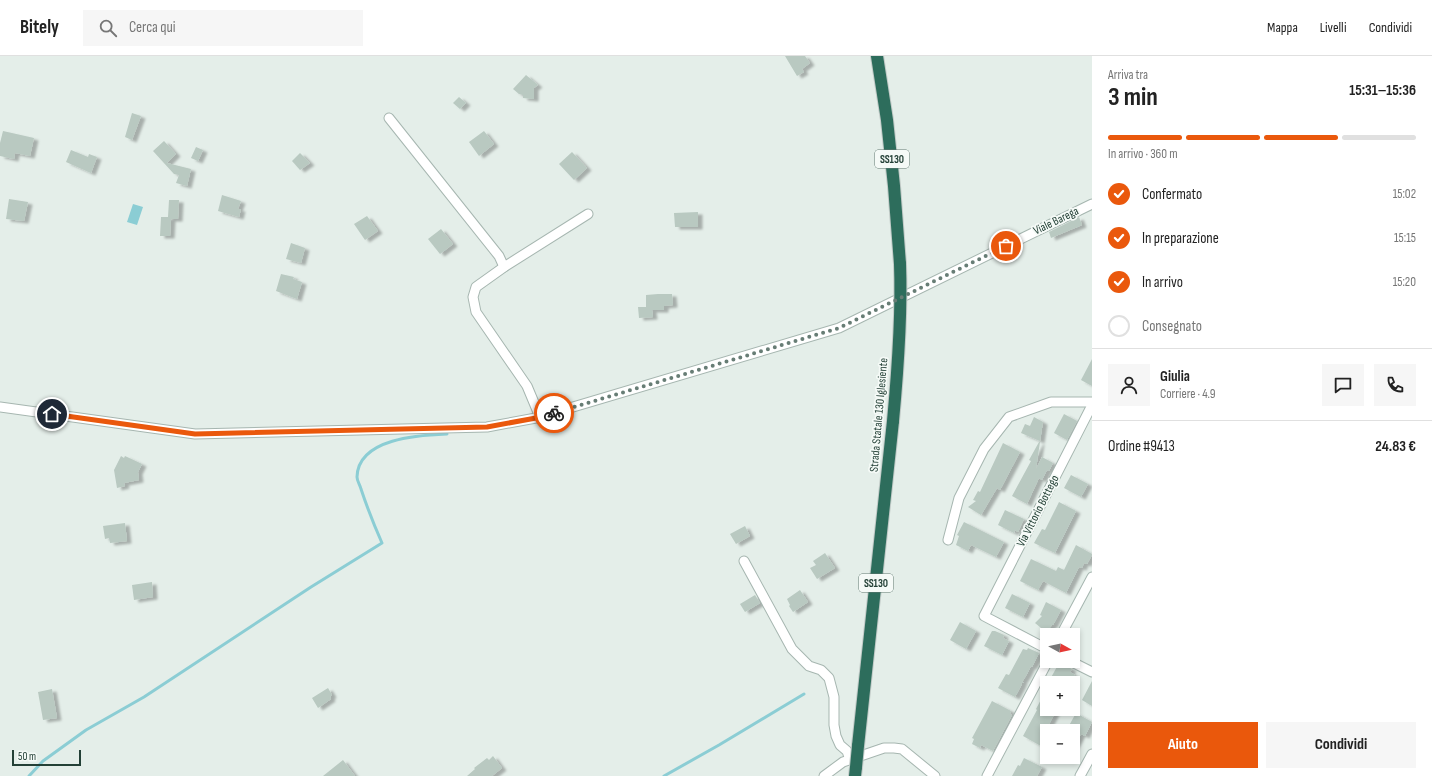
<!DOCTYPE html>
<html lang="it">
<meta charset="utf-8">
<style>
body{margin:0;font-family:"Sofia Sans Condensed",sans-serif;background:#f6f6f6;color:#222;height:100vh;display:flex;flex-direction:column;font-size:15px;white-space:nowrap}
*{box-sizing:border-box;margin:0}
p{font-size:13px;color:#767676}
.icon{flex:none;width:22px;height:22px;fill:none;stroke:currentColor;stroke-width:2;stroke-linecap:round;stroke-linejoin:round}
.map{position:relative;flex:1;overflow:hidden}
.panel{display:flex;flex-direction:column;background:#fff;width:340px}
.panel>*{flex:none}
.needle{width:26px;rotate:98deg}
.buttons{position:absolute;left:1040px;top:572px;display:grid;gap:8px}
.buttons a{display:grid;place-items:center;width:40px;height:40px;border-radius:0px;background:#fff;box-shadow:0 2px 6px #0003;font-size:20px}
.scale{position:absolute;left:12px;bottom:10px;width:69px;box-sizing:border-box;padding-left:4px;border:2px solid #234036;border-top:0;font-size:11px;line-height:14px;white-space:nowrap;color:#234036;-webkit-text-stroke:3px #f5faf7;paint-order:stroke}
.pin{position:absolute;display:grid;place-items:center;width:34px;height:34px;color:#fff;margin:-17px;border:2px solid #fff;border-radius:50%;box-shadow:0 1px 4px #0007}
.courier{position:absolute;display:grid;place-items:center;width:40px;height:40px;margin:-20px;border:3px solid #ea580c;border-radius:50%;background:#fff;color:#222;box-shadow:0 1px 5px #0007}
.summary em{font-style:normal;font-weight:700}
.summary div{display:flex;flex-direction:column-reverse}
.summary{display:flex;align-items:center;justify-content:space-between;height:68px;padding:0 16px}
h1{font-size:26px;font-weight:700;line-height:30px}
.bar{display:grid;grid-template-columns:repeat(4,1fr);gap:6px 4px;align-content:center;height:48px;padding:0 16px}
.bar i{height:5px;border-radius:3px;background:#e0e0e0}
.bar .on{background:#ea580c}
.bar p{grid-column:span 4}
.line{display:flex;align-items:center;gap:10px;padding:0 16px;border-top:1px solid #e0e0e0}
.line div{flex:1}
.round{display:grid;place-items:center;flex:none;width:42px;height:42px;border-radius:0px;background:#f6f6f6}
ol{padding:0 16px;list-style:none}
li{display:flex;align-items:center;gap:12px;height:44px}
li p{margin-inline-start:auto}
li .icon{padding:4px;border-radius:50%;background:#ea580c;color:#fff;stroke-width:4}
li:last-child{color:#767676}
li i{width:22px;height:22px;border:2px solid #e0e0e0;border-radius:50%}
.action{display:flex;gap:8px;margin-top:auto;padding:8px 16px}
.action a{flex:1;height:46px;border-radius:0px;background:#ea580c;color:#fff;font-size:16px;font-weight:700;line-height:46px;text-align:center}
.action a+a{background:#f6f6f6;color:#222}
header{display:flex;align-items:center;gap:24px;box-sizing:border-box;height:56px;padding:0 20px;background:#fff;border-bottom:1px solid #e0e0e0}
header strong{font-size:19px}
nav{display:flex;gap:22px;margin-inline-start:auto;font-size:14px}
.search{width:280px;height:36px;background:#f6f6f6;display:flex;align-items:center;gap:10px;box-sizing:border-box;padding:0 14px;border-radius:0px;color:#767676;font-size:15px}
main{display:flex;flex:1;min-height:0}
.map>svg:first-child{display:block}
.water{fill:#8bcdd4}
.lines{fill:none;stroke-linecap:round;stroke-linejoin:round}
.stream{stroke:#8bcdd4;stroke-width:3}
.building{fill:#b9c9c1;filter:url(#shadow)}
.street-casing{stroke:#a6b6b0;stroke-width:11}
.highway-casing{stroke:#c1cac7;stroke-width:14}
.street{stroke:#fff;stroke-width:9}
.highway{stroke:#2d6d5c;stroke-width:12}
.highway-bridge-casing{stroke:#c1cac7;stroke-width:14;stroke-linecap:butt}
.highway-bridge{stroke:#2d6d5c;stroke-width:12}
.done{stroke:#677d75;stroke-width:4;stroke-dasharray:0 7.2}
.route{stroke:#ea580c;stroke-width:5}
.labels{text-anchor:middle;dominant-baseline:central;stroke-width:3.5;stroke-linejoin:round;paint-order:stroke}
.shield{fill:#f5faf7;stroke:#627870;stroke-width:1}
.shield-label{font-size:11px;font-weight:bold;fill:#234036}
.street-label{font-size:12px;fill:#234036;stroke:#f5faf7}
</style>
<header>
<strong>Bitely</strong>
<div class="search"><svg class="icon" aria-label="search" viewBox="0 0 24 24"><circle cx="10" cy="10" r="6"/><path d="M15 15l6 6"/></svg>Cerca qui</div>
<nav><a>Mappa</a><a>Livelli</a><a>Condividi</a></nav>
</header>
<main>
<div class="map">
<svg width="1092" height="720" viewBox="0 0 1092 720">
<defs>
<filter id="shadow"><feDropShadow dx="4.5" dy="2.5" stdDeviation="1" flood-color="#0004"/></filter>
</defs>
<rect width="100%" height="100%" fill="#e4eee9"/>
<path class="water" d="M133,148L143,151L137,169L127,166Z"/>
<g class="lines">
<g class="stream">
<path d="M29,720L43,705L86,674L144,641L311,531L382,487C374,469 367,451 361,433C360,429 357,425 357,421C358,382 420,379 447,378"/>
<path d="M664,720L719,689L804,638"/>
</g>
</g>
<g class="building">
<path d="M785,0H805L810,7L802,13L804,16L797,20Z"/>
<path d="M526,19L538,29L534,32V43L523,42V39L519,38L513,33Z"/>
<path d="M459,41L466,47L460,53L453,47Z"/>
<path d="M132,57L141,60L132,84L125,81Z"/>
<path d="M3,75L34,82L30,100L15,97L14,103L0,100V87Z"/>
<path d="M484,75L494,88L479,100L469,86Z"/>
<path d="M164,85L176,98L167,107L191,113L187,130L176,127L179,119L174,118L153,95Z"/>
<path d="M196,91L203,94L198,105L191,102Z"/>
<path d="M71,94L88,101L89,98L97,101L91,117L66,106Z"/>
<path d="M572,96L587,112L574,124L559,108Z"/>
<path d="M300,97L310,107L300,114L292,105Z"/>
<path d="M222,139L241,145L238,153H241L239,161L218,155Z"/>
<path d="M9,143L28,146L24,165L6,163Z"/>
<path d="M169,144H179L178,163H171L170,180H160L161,161H168Z"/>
<path d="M698,156V171H675L674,157Z"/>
<path d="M367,160L378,175L365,184L354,168Z"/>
<path d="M1079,161L1082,169L1051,182L1049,176Z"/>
<path d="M441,173L453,188L440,198L428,183Z"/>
<path d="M291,187L305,192L301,207L286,203Z"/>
<path d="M281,218L294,221L293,223L302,226L297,243L276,235Z"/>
<path d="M658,238H672L673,249L664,250V254H652L653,261L639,262L638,251H646V239Z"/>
<path d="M1092,303V330L1081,324Z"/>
<path d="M1064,358L1077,365L1067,384L1054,377Z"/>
<path d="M1034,361L1043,366L1040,385L1021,377L1025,368L1030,370Z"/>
<path d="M1039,386H1040L1036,413L1042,401L1053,407L1049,415L1047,414L1042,424L1039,422L1027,448L1012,440L1031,405L1029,404Z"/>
<path d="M1003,387L1020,396L1000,434L997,432L981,459L968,451L976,445L973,444L978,435L980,436Z"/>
<path d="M121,400L124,402L125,400L142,408L138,416L139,424L124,427L125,430L117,432L114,414Z"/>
<path d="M1071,419L1088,428L1081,441L1064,432Z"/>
<path d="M1059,446L1076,455L1055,497L1034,487L1042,473L1045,474Z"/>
<path d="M1005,454L1024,463L1018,476L1015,474L1014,477L998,469Z"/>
<path d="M964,466L1004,486L996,501L971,489L968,495L956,489L959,480L957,479Z"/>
<path d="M125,467L127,485L110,487L109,482L105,483L103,470Z"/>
<path d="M745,470L750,480L736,488L730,478Z"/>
<path d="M1076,489L1092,498V499L1087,508L1084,507L1082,512L1079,511L1066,537L1043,525L1038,534L1020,525L1031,503L1056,515L1058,511L1064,514Z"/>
<path d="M825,497L835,512L817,523L810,512L816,509L813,505Z"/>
<path d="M152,526L153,541L134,544L132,529Z"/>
<path d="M800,534L808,546L793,556L789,550L790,549L787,543Z"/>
<path d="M1012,538L1030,547L1023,561L1005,552Z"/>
<path d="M755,539L760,547L745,556L740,548Z"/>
<path d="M1046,546L1061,554L1053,569H1052L1046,576L1035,567L1042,560L1040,559Z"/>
<path d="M960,566L976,575L966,593L950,584Z"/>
<path d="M992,575H995L1004,579L1003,582L1009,585L1002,599L984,590Z"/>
<path d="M1028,592L1039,597L1032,611L1031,610L1027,618L1022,626L1024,627H1021L1022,628L1015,641L998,632L1006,618L1009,619L1023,593L1027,594Z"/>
<path d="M1059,607L1072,613L1070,616L1075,619L1071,627H1048Z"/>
<path d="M1092,625V650L1082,644Z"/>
<path d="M328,632L332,639L330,641L331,643L318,652L312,642Z"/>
<path d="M1047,632V653H1057L1046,674L1049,675H1047V679L1041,690L1023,680L1037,654L1036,653Z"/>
<path d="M52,633L57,662L43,664L38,636Z"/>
<path d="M992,645L1011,655L1010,658L1012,659L993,695L981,689L980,692L972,688L974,683L972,682Z"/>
<path d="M1076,657L1092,666L1085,680L1081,678L1073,693V675H1066Z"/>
<path d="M493,700L502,712L492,720H467L475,713L474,712L487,702L489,704Z"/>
<path d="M1024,702L1042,711L1037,720H1012L1018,709L1020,710Z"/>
<path d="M343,704L355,720H323Z"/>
</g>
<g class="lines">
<defs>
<g id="street">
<path d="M389,62L499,200L504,211"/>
<path d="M0,351L195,378L487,371L536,362L839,272L1092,148"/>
<path d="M540,361L527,330L476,256L473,241L476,231L504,211L588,158"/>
<path d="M948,484L959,442L984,393L1009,361L1051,346H1092"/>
<path d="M744,505L792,593L809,610L821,614L829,622L834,641V669L836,680L840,689L847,695L850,704"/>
<path d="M1061,579L1092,521"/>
<path d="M1047,593L984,560L1092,349"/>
<path d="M1070,605L1092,616"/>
<path d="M824,720L843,706L884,692H894L902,693L935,720"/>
<path d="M987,720L1048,605"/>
<path d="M1080,720L1092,698"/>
</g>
<g id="highway">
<path d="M877,0L887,64L894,130L900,208"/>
<path d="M858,690L893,365"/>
<path d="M855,720L856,711"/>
</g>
</defs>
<use href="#street" class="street-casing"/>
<use href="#highway" class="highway-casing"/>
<use href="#street" class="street"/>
<use href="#highway" class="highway"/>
<defs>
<g id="highway-bridge">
<path d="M893,365C898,312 902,260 900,208"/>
<path d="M856,711L858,690"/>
</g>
</defs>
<use href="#highway-bridge" class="highway-bridge-casing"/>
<use href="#highway-bridge" class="highway-bridge"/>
</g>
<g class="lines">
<path class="done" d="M554,357L839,272L1006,190"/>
<path class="route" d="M52,358L195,378L487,371L536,362L554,357"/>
</g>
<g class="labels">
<g class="shield">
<rect x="875" y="94" width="34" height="18" rx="3"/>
<rect x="859" y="518" width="34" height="18" rx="3"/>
</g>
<g class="shield-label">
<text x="892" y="103">SS130</text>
<text x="876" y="527">SS130</text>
</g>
<g class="street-label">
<text transform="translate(1056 165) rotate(-26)">Viale Barega</text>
<text transform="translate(879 359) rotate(-85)">Strada Statale 130 Iglesiente</text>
<text transform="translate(1038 455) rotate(-63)">Via Vittorio Bottego</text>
</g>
</g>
</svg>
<div class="buttons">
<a><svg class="needle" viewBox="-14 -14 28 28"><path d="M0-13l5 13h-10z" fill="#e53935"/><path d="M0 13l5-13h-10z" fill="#767676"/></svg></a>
<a>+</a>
<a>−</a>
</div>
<div class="scale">50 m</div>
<div class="pin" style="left:1006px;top:190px;background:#ea580c"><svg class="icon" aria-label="bag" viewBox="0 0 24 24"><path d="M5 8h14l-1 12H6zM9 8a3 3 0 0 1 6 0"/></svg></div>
<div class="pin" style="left:52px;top:358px;background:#1f2937"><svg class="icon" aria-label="home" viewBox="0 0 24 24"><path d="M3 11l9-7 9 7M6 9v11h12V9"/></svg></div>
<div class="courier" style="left:554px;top:357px"><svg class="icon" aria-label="bike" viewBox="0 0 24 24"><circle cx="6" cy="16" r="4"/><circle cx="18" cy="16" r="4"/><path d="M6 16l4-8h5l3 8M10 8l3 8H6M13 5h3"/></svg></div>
</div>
<section class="panel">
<div class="summary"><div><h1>3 min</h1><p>Arriva tra</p></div><em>15:31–15:36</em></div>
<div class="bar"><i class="on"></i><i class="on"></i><i class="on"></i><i></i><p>In arrivo · 360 m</p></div>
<ol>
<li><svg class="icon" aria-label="check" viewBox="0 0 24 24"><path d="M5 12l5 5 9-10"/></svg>Confermato<p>15:02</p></li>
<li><svg class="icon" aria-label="check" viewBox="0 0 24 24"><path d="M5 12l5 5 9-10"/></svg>In preparazione<p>15:15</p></li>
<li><svg class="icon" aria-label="check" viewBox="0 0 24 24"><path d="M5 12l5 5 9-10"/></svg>In arrivo<p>15:20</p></li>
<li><i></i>Consegnato</li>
</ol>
<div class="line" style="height:72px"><a class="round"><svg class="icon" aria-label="person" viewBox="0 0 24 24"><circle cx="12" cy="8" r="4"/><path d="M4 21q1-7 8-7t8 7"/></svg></a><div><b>Giulia</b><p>Corriere · 4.9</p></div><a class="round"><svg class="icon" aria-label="chat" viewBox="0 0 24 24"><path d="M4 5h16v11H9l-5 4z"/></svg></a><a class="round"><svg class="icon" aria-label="phone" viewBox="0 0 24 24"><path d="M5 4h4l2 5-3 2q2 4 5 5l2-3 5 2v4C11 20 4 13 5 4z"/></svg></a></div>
<div class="line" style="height:52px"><div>Ordine #9413</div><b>24.83 €</b></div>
<div class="action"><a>Aiuto</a><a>Condividi</a></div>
</section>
</main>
